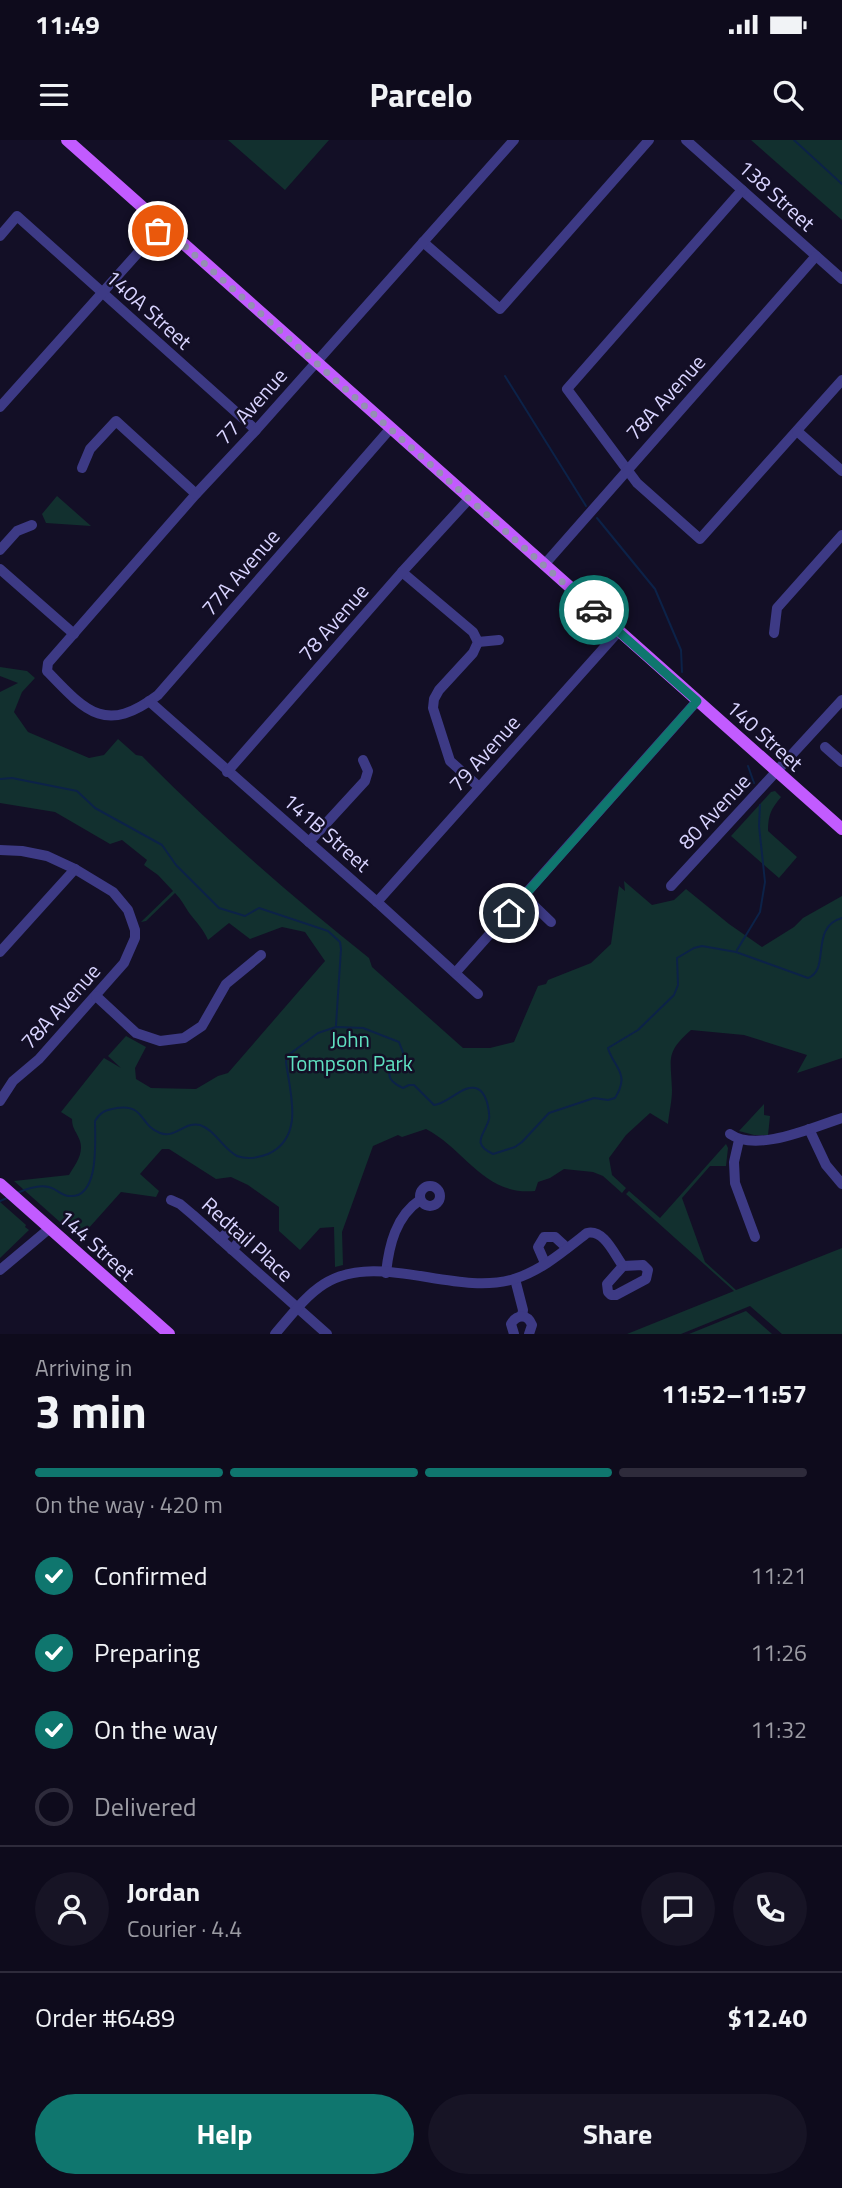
<!DOCTYPE html>
<meta charset="utf-8">
<style>
body{margin:0;font-family:"Titillium Web",sans-serif;background:#171425;color:#f1f3f6;height:100vh;display:flex;flex-direction:column;font-size:26px;white-space:nowrap}
*{box-sizing:border-box;margin:0}
p{font-size:23px;color:#9b9ba3}
.icon{flex:none;width:38px;height:38px;fill:none;stroke:currentColor;stroke-width:2;stroke-linecap:round;stroke-linejoin:round}
.map{position:relative;height:1194px;overflow:hidden}
.side{display:flex;flex-direction:column;background:#0e0b1c;flex:1}
.side>*{flex:none}
.pin{position:absolute;display:grid;place-items:center;width:60px;height:60px;color:#fff;margin:-30px;border:4px solid #fff;border-radius:50%;box-shadow:0 2px 7px #0007}
.courier{position:absolute;display:grid;place-items:center;width:70px;height:70px;margin:-35px;border:5px solid #0f766e;border-radius:50%;background:#fff;color:#222;box-shadow:0 2px 9px #0007}
.headline em{font-style:normal;font-weight:700}
.headline div{display:flex;flex-direction:column-reverse}
.headline{display:flex;align-items:center;justify-content:space-between;height:119px;padding:0 35px}
h1{font-size:46px;font-weight:700;line-height:52px}
.bar{display:grid;grid-template-columns:repeat(4,1fr);gap:10px 7px;align-content:center;height:84px;padding:0 35px}
.bar i{height:9px;border-radius:5px;background:#2e2b3b}
.bar .current{background:#0f766e}
.bar p{grid-column:span 4}
.line{display:flex;align-items:center;gap:18px;padding:0 35px;border-top:2px solid #2e2b3b}
.line div{flex:1}
.round{display:grid;place-items:center;flex:none;width:74px;height:74px;border-radius:37px;background:#171425}
ol{padding:0 35px;list-style:none}
li{display:flex;align-items:center;gap:21px;height:77px}
li p{margin-inline-start:auto}
li .icon{padding:7px;border-radius:50%;background:#0f766e;color:#fff;stroke-width:4}
li:last-child{color:#9b9ba3}
li i{width:38px;height:38px;border:4px solid #2e2b3b;border-radius:50%}
.action{display:flex;gap:14px;margin-top:auto;padding:14px 35px}
.action a{flex:1;height:80px;border-radius:42px;background:#0f766e;color:#fff;font-size:28px;font-weight:700;line-height:80px;text-align:center}
.action a+a{background:#171425;color:#f1f3f6}
.status{display:flex;justify-content:space-between;align-items:center;height:49px;padding:0 35px;background:#0e0b1c;direction:ltr}
.status svg{height:19px;fill:currentColor}
header{display:flex;justify-content:space-between;align-items:center;height:91px;padding:0 35px;background:#0e0b1c;font-size:32px;font-weight:700}
.map>svg:first-child{display:block}
.green{fill:#12302f}
.lines{fill:none;stroke-linecap:round;stroke-linejoin:round}
.stream{stroke:#0c2248;stroke-width:2}
.minor{stroke:#3d3a85;stroke-width:10}
.major{stroke:#c25bff;stroke-width:12}
.done{stroke:#948fb3;stroke-width:7;stroke-dasharray:0 12.6}
.route{stroke:#0f766e;stroke-width:9}
.labels{text-anchor:middle;dominant-baseline:central;stroke-width:5;stroke-linejoin:round;paint-order:stroke}
.street-label{font-size:21px;fill:#d9d4ff;stroke:#130f26}
.park-label{font-size:21px;fill:#5fe0c0;stroke:#130f26}
</style>
<div class="status"><b>11:49</b><svg viewBox="0 0 49 12"><path d="M0 12V9h3v3zM5 12V6h3v6zM10 12V3h3v9zM15 12V0h3v12zM26 1h20v11H26zM47 4h2v5h-2z"/></svg></div>
<header><svg class="icon" aria-label="menu" viewBox="0 0 24 24"><path d="M4 6h16M4 12h16M4 18h16"/></svg>Parcelo<svg class="icon" aria-label="search" viewBox="0 0 24 24"><circle cx="10" cy="10" r="6"/><path d="M15 15l6 6"/></svg></header>
<div class="map">
<svg width="842" height="1194" viewBox="0 0 842 1194">
<rect width="100%" height="100%" fill="#130f26"/>
<g class="green">
<path d="M228,0H329L285,50Z"/>
<path d="M751,0H842V80Z"/>
<path d="M57,356L91,386L46,383L42,374Z"/>
<path d="M0,527L27,531L35,538L22,552L14,572L28,592L89,618L104,615L118,599L136,615L142,616C213,688 290,755 369,818L372,827L463,908H490L514,902L538,846L546,844L548,840L591,823L611,804L619,746L625,751L624,741L652,765L674,760L686,749L729,784L762,807L794,787L803,778L842,756V918L797,933L807,915L744,895L691,890C665,913 671,918 672,950C672,961 669,973 668,984L650,973L626,995L609,1018L612,1035L626,1048L622,1053L603,1036L593,1032L564,1029L550,1038L538,1042L535,1051C484,1056 465,1009 426,989L402,997L398,995L373,1006L342,1092L343,1125L335,1127L334,1087L320,1088L300,1110L279,1091V1067L248,1045L231,1037L216,1039L169,1009H162L140,1034L159,1051L156,1057L121,1052L79,1099L14,1041L69,1035C75,1025 84,1014 80,1001C77,992 72,989 72,979L61,972L104,918L121,928L108,916L126,896L146,907L135,928L136,939L151,948L196,949L218,936L228,933L325,821L305,792L282,787L250,799L229,783L208,800C203,789 197,783 190,774C185,767 182,760 175,753L146,781L141,782L173,751L158,735L144,725L147,720L122,700L110,704L55,672L0,663V552L18,543L0,536Z"/>
<path d="M775,651L781,657C771,669 768,675 768,691L797,717L779,738L731,696L771,652Z"/>
<path d="M764,964V975L770,976L768,995H754L739,991Z"/>
<path d="M726,1004L728,1008L726,1026H710L682,1058L705,1122L736,1150L842,1108V1194H782L750,1166L681,1194H627L734,1151L626,1054L629,1051L660,1078Z"/>
<path d="M0,1062L26,1085L25,1087L29,1090L0,1118Z"/>
<path d="M746,1171L772,1194H689Z"/>
</g>
<g class="lines">
<g class="stream">
<path d="M794,0L842,44"/>
<path d="M505,236L586,366"/>
<path d="M597,378L655,449L681,510L682,532"/>
<path d="M748,626L754,643"/>
<path d="M0,639L12,638L77,651L95,668L162,705L176,725L219,768L245,776L259,768L328,791L340,802L341,809L336,885"/>
<path d="M737,810L760,772L765,742L759,686L760,665"/>
<path d="M17,1053C28,1048 44,1043 54,1049C59,1052 64,1056 69,1056C100,1059 95,1000 95,981C101,971 106,970 117,968C145,964 139,985 160,993C175,999 185,981 200,985C215,990 223,1009 237,1016C248,1020 258,1018 268,1014C305,997 290,953 286,922L287,916L318,893L336,887L363,888L399,902L404,915C391,927 379,937 403,948L409,945H414L434,965C448,964 465,942 478,949C484,952 485,957 487,962C488,967 490,973 489,979C485,995 470,1003 493,1014L515,1007L522,1002L549,973L594,958L608,960L615,958C631,933 613,927 608,908L638,890L674,855L678,845L677,818L694,808L702,806L736,812L808,838C831,830 809,787 842,778"/>
<path d="M0,1061L9,1057"/>
</g>
<g class="minor">
<path d="M686,0L842,139"/>
<path d="M742,50L567,249L637,343L700,399L842,240"/>
<path d="M0,96L17,76L256,290"/>
<path d="M423,102L500,169L649,0"/>
<path d="M0,267L162,86"/>
<path d="M390,289L158,555C106,594 87,573 47,531L48,523L196,354L256,290L514,0"/>
<path d="M797,291L842,331"/>
<path d="M82,328L90,309L116,281L196,354"/>
<path d="M0,410L17,391L32,385"/>
<path d="M544,425L816,116"/>
<path d="M0,429L74,494"/>
<path d="M402,432L473,492L478,502L473,513L439,550L434,559L433,568L450,621L479,647"/>
<path d="M774,493L777,468L842,395"/>
<path d="M478,502L499,500"/>
<path d="M149,561L377,762L478,854"/>
<path d="M825,607L842,622"/>
<path d="M227,632L402,432L469,359"/>
<path d="M309,702L365,641L368,631L363,620"/>
<path d="M0,710L22,711L47,716L75,729L113,752L128,770L135,790V798L124,823L39,919L13,941L0,961"/>
<path d="M671,746L842,560"/>
<path d="M524,756L551,782"/>
<path d="M377,762L619,491"/>
<path d="M0,812L75,729"/>
<path d="M456,832L697,561"/>
<path d="M96,856L136,893L160,901L184,898L202,886L226,844L261,815"/>
<path d="M809,989L826,1025L842,1044"/>
<path d="M730,994C757,1013 813,987 842,978"/>
<path d="M739,1000L734,1022L735,1043L755,1097"/>
<circle cx="430" cy="1056" r="10"/>
<path d="M171,1060L180,1064L193,1075L327,1194"/>
<path d="M220,1099L229,1091H236C243,1099 237,1104 232,1110"/>
<path d="M545,1123L538,1107L544,1097H555L567,1108"/>
<path d="M643,1125L648,1130L646,1139L616,1155H611L608,1152L607,1144L623,1126Z"/>
<path d="M0,1130L50,1088"/>
<path d="M386,1133C389,1105 396,1076 420,1060"/>
<path d="M515,1139L523,1170L522,1176"/>
<path d="M275,1194C290,1177 305,1156 324,1144C378,1110 455,1157 514,1139C541,1131 565,1110 587,1093C604,1089 614,1114 623,1126"/>
<path d="M514,1194L511,1184C517,1174 528,1174 532,1185L529,1194"/>
</g>
<g class="major">
<path d="M67,0L842,689"/>
<path d="M0,1044L169,1194"/>
</g>
</g>
<g class="lines">
<path class="done" d="M158,91L162,86L594,470"/>
<path class="route" d="M509,773L697,561L594,470"/>
</g>
<g class="labels">
<g class="street-label">
<text transform="translate(777 55) rotate(42)">138 Street</text>
<text transform="translate(149 169) rotate(42)">140A Street</text>
<text transform="translate(665 257) rotate(-48)">78A Avenue</text>
<text transform="translate(251 266) rotate(-48)">77 Avenue</text>
<text transform="translate(240 432) rotate(-49)">77A Avenue</text>
<text transform="translate(333 482) rotate(-49)">78 Avenue</text>
<text transform="translate(765 595) rotate(42)">140 Street</text>
<text transform="translate(484 613) rotate(-48)">79 Avenue</text>
<text transform="translate(714 671) rotate(-47)">80 Avenue</text>
<text transform="translate(327 692) rotate(41)">141B Street</text>
<text transform="translate(60 866) rotate(-48)">78A Avenue</text>
<text transform="translate(248 1099) rotate(42)">Redtail Place</text>
<text transform="translate(97 1105) rotate(42)">144 Street</text>
</g>
<g class="park-label">
<text x="350" y="899">John<tspan x="350" dy="24">Tompson Park</tspan></text>
</g>
</g>
</svg>
<div class="pin" style="left:158px;top:91px;background:#ea580c"><svg class="icon" aria-label="bag" viewBox="0 0 24 24"><path d="M5 8h14l-1 12H6zM9 8a3 3 0 0 1 6 0"/></svg></div>
<div class="pin" style="left:509px;top:773px;background:#1f2937"><svg class="icon" aria-label="home" viewBox="0 0 24 24"><path d="M3 11l9-7 9 7M6 9v11h12V9"/></svg></div>
<div class="courier" style="left:594px;top:470px"><svg class="icon" aria-label="car" viewBox="0 0 24 24"><path d="M5 17H2v-5l4-1 3-4h7l3 4 3 1v5h-3M9 17h6M6 11h13"/><circle cx="7" cy="17" r="2"/><circle cx="17" cy="17" r="2"/></svg></div>
</div>
<section class="side">
<div class="headline"><div><h1>3 min</h1><p>Arriving in</p></div><em>11:52–11:57</em></div>
<div class="bar"><i class="current"></i><i class="current"></i><i class="current"></i><i></i><p>On the way · 420 m</p></div>
<ol>
<li><svg class="icon" aria-label="check" viewBox="0 0 24 24"><path d="M5 12l5 5 9-10"/></svg>Confirmed<p>11:21</p></li>
<li><svg class="icon" aria-label="check" viewBox="0 0 24 24"><path d="M5 12l5 5 9-10"/></svg>Preparing<p>11:26</p></li>
<li><svg class="icon" aria-label="check" viewBox="0 0 24 24"><path d="M5 12l5 5 9-10"/></svg>On the way<p>11:32</p></li>
<li><i></i>Delivered</li>
</ol>
<div class="line" style="height:126px"><a class="round"><svg class="icon" aria-label="person" viewBox="0 0 24 24"><circle cx="12" cy="8" r="4"/><path d="M4 21q1-7 8-7t8 7"/></svg></a><div><b>Jordan</b><p>Courier · 4.4</p></div><a class="round"><svg class="icon" aria-label="chat" viewBox="0 0 24 24"><path d="M4 5h16v11H9l-5 4z"/></svg></a><a class="round"><svg class="icon" aria-label="phone" viewBox="0 0 24 24"><path d="M5 4h4l2 5-3 2q2 4 5 5l2-3 5 2v4C11 20 4 13 5 4z"/></svg></a></div>
<div class="line" style="height:91px"><div>Order #6489</div><b>$12.40</b></div>
<div class="action"><a>Help</a><a>Share</a></div>
</section>
